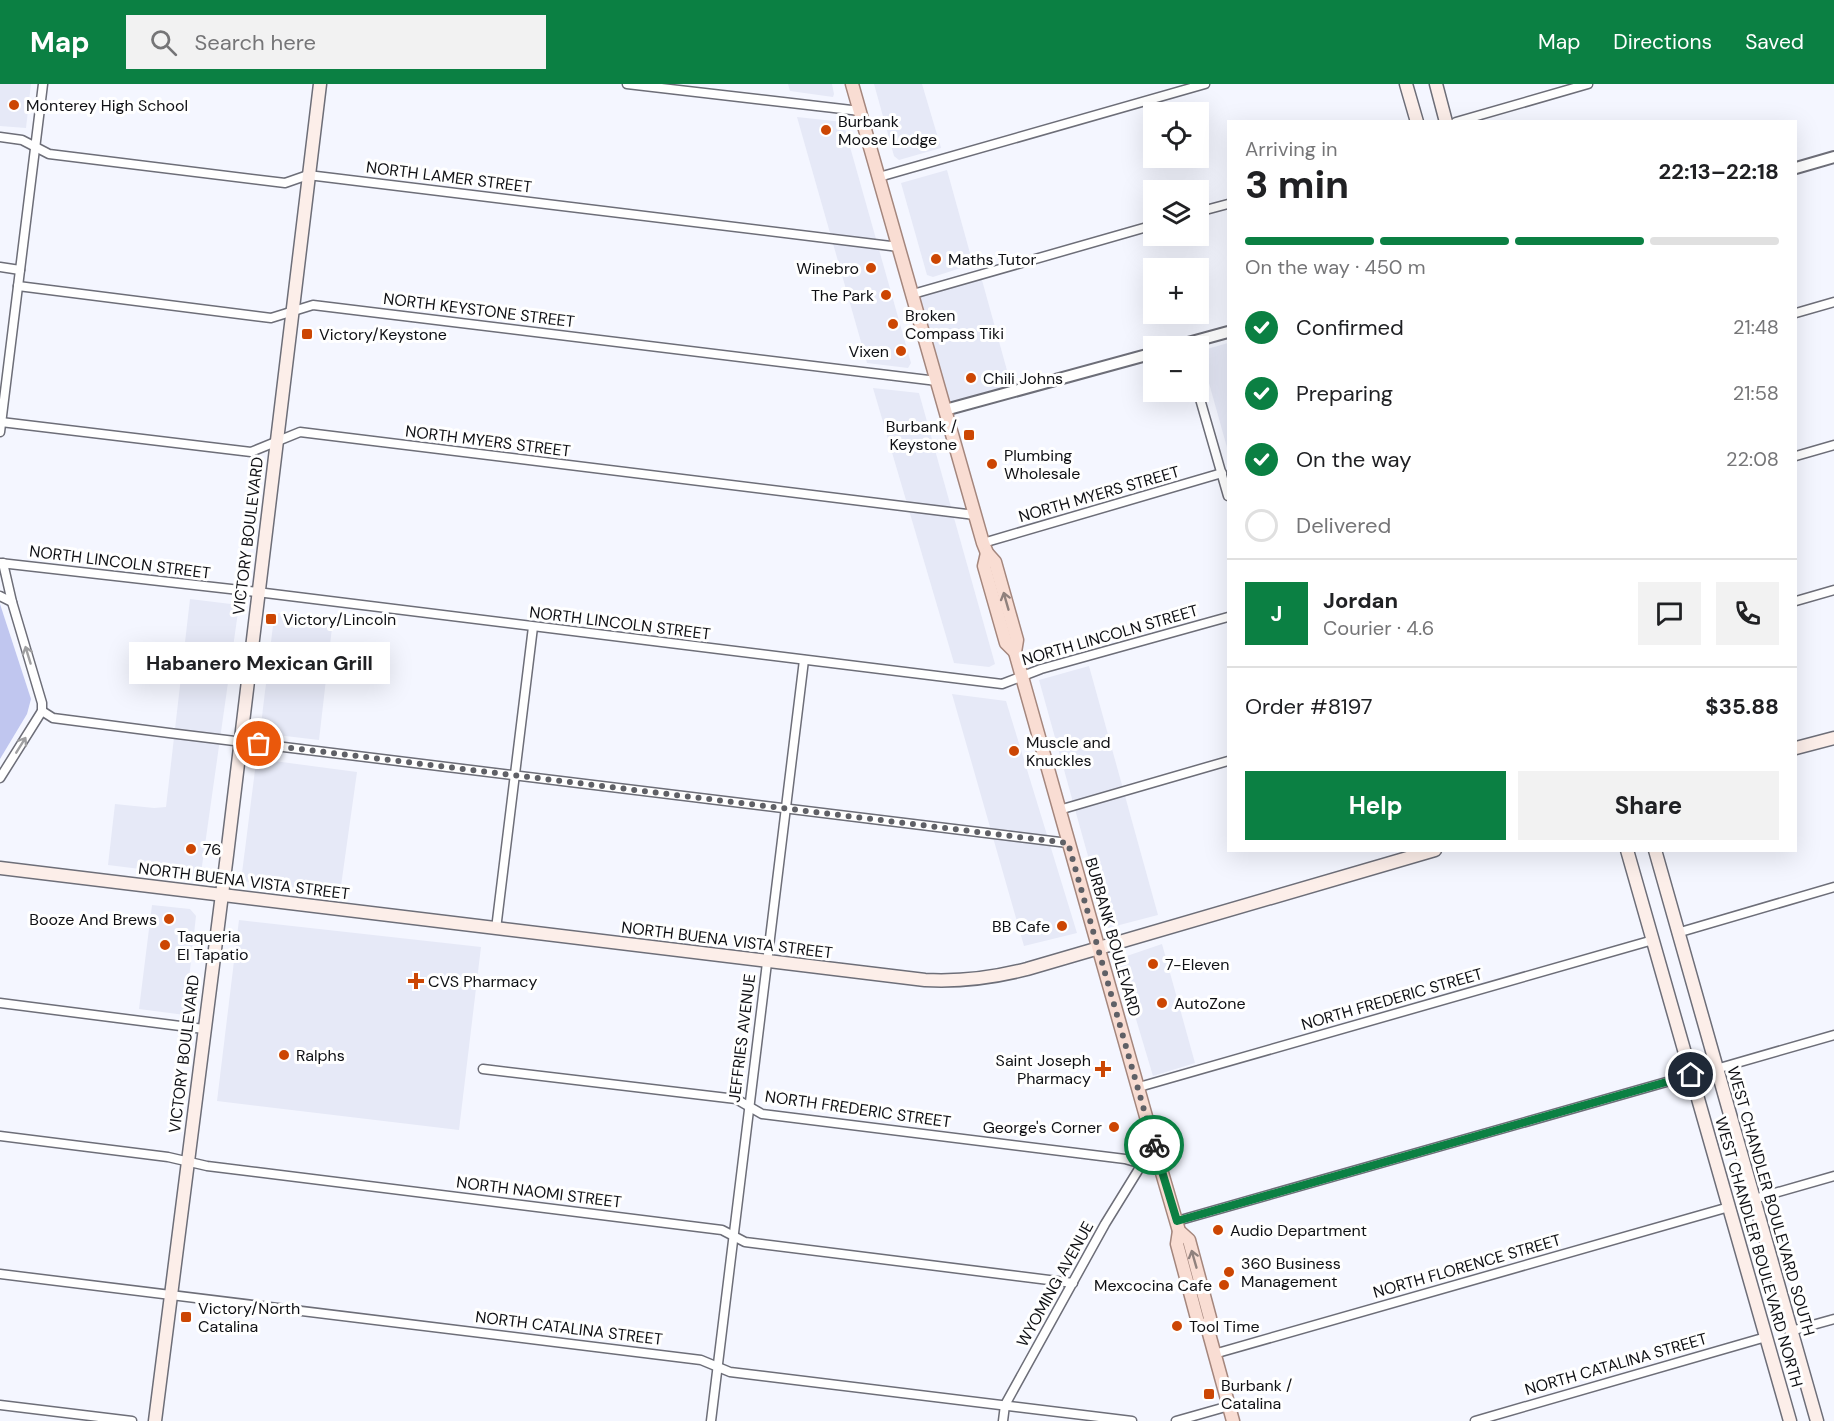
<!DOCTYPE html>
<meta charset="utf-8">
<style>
body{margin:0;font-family:"DM Sans",sans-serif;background:#f2f2f2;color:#202124;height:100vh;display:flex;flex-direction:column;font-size:22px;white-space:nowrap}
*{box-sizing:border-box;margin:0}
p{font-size:20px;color:#757577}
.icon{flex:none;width:33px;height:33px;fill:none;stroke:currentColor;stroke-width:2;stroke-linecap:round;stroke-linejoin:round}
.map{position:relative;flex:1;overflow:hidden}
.drawer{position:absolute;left:1227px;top:36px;width:570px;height:732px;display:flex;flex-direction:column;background:#fff;border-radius:0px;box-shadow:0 6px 24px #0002}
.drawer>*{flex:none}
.buttons{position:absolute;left:1143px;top:18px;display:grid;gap:12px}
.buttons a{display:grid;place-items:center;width:66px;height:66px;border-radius:0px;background:#fff;box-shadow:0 6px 24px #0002;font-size:30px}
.pin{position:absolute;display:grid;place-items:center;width:51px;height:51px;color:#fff;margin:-26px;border:3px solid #fff;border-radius:50%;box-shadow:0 2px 6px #0007}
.courier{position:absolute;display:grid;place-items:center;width:60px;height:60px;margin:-30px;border:4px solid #0b8043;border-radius:50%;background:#fff;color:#222;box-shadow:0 2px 8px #0007}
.bubble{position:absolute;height:42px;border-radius:0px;background:#fff;box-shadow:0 6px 24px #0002;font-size:20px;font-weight:700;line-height:42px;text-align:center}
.head em{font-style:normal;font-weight:700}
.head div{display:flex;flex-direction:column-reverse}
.head{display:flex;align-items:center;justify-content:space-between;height:102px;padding:0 18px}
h1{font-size:39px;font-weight:700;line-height:45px}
.bar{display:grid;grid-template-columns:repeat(4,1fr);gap:9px 6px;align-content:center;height:72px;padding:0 18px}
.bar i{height:8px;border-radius:4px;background:#e0e0e0}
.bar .active{background:#0b8043}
.bar p{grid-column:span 4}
.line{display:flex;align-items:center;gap:15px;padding:0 18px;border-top:2px solid #e0e0e0}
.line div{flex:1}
.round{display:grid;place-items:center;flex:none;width:63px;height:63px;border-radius:0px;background:#f2f2f2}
ol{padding:0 18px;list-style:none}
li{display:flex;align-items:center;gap:18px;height:66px}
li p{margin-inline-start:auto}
li .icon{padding:6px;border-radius:50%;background:#0b8043;color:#fff;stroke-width:4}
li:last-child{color:#757577}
li i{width:33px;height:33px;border:3px solid #e0e0e0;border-radius:50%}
.cta{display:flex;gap:12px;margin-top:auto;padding:12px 18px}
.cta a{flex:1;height:69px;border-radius:0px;background:#0b8043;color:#fff;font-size:24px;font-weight:700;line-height:69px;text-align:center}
.cta a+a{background:#f2f2f2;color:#202124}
header{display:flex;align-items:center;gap:36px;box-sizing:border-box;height:84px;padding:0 30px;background:#0b8043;color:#fff}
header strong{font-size:28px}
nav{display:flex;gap:33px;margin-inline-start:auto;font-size:21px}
.search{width:420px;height:54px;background:#f2f2f2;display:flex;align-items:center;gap:15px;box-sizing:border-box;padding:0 21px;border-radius:0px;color:#757577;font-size:22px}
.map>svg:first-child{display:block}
.built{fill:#e6e9f7}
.green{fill:#c0c6ef}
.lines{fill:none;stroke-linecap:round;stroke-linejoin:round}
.minor-casing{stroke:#6d6e78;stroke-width:11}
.tertiary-casing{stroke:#6d6e78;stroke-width:14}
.secondary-casing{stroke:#6d6e78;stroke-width:15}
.primary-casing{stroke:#a4867d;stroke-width:15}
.minor{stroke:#fff;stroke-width:8}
.tertiary{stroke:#fff;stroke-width:10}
.secondary{stroke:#fceee9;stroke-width:12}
.primary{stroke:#f9ddd3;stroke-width:12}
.oneway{stroke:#90817d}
.oneway2{stroke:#9f9fa1}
.done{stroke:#5f6066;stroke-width:6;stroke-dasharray:0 10.8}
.route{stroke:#0b8043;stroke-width:8}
.poi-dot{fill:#cc4603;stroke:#fff;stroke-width:2}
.labels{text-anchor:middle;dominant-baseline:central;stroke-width:6;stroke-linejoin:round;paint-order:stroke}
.poi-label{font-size:16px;fill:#0f1014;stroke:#fff;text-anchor:start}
.street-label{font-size:16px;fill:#0f1014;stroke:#fff}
</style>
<header>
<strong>Map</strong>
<div class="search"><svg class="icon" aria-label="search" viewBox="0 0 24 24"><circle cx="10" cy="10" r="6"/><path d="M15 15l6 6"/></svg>Search here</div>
<nav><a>Map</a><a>Directions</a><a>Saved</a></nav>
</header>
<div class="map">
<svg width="1834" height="1337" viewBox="0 0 1834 1337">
<rect width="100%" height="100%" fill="#f4f6ff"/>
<g class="built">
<path d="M0,0H31L26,44L0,42Z"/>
<path d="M788,0H832L834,10L833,13L790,7Z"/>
<path d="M874,0H922L941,64L899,76L894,72Z"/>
<path d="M797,33L843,38L911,279L908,284L867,279Z"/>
<path d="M947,86L973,180L933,193L927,191L901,99Z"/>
<path d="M980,189L1013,308L948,323L915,209Z"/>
<path d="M1228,259V367L1200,267Z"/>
<path d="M873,304L919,309L995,580L989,583L954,579Z"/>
<path d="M190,515L239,521L201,789L196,792L108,781L115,720L154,724L166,723Z"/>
<path d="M279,529L333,535L319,656L260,649L274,533Z"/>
<path d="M1089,582L1158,831L1108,844L1039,596Z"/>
<path d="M952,610L1006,617L1077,849L1024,862Z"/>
<path d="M259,675L357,688L340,809L241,797L256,678Z"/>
<path d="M152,821L190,825L196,832L185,931L139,925Z"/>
<path d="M239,836L481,863L459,1046L217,1017Z"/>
<path d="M1162,860L1195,979L1153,992L1118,875Z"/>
</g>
<path class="green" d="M0,520L31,615L27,630L0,675Z"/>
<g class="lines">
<defs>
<g id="minor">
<path d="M627,0L860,27"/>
<path d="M1456,38L1588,0"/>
<path d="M0,53L22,56L49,70L285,99L308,91L899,163"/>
<path d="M879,93L1205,0"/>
<path d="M1198,128L1228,120"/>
<path d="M0,183L20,186"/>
<path d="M18,202L271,234L313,221L937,297"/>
<path d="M913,210L1154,141"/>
<path d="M1796,229L1834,218"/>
<path d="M1198,308L1228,412"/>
<path d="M1,338L251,368L300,348L975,431"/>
<path d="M0,348L43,0"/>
<path d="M1796,372L1834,361"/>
<path d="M983,459L1222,389"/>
<path d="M0,479L257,508L1002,600L1041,585L1228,533"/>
<path d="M0,512L12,518"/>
<path d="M1796,517L1834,506"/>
<path d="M42,627L53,634L169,649L1068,759"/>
<path d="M0,694L42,627V619L12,518L3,479"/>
<path d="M1059,726L1228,677"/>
<path d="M496,845L533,543"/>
<path d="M1677,849L1834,803"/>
<path d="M0,919L204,945"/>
<path d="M483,985L736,1015L762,1030L1125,1075L1142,1080L1158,1075"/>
<path d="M1716,985L1834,951"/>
<path d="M1139,1003L1653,856"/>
<path d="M0,1052L168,1073L207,1082L256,1088L722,1146L745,1158L1073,1199"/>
<path d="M1754,1115L1834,1092"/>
<path d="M1177,1137L1691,991"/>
<path d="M0,1190L701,1276L730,1288L1132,1337"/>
<path d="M1791,1247L1834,1235"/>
<path d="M1214,1270L1729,1123"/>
<path d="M0,1321L132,1337"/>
<path d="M711,1337L804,576"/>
<path d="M1003,1337L1005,1321L1105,1140L1142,1080"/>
<path d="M1176,1337L1229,1322"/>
<path d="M1475,1337L1766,1253"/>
</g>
<g id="tertiary">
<path d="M1796,84L1834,73"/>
<path d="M1177,262L1228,248"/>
<path d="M945,326L1154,269"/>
</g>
<g id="secondary">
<path d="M1406,0L1417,38"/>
<path d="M1436,0L1446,38"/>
<path d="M1796,664L1834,654"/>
<path d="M1627,766L1790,1337"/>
<path d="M1655,766L1817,1337"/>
<path d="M0,784L925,896C960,898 992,894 1027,885L1435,766"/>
<path d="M155,1337L227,771L320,0"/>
</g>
<g id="primary">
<path d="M852,0L983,459L987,469L995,478L1017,556L1015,568L1158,1075L1179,1147L1189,1156L1210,1234L1208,1246L1233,1337"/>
<path d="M987,469L984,482L1006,559L1015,568"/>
<path d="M1179,1147L1177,1160L1198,1238L1208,1246"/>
</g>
</defs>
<use href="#minor" class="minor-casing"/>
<use href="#tertiary" class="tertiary-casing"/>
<use href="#secondary" class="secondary-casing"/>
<use href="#primary" class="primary-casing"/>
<use href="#minor" class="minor"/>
<use href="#tertiary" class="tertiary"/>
<use href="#secondary" class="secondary"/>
<use href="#primary" class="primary"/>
</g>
<defs><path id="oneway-shaft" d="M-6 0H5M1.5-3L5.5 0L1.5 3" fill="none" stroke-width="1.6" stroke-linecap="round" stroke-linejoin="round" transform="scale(1.5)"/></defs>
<g class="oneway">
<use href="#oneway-shaft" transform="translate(1006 517) rotate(-106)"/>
<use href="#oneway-shaft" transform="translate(1194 1175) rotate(-106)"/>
</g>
<g class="oneway2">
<use href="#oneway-shaft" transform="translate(28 571) rotate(-107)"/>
<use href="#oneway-shaft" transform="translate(21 661) rotate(-58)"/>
</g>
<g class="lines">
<path class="done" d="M259,660L1068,759L1154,1061"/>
<path class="route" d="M1154,1061L1177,1137L1691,991"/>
</g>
<g class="poi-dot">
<circle cx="14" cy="21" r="6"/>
<circle cx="826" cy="46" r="6"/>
<circle cx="936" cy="175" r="6"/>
<circle cx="871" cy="184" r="6"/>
<circle cx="886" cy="211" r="6"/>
<circle cx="893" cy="240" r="6"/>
<rect x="301" y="244" width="12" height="12" rx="3"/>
<circle cx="901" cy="267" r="6"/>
<circle cx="971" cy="294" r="6"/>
<rect x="963" y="345" width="12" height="12" rx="3"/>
<circle cx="992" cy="380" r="6"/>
<rect x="265" y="529" width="12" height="12" rx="3"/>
<circle cx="1014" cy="667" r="6"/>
<circle cx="191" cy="765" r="6"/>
<circle cx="169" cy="835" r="6"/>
<circle cx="1062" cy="842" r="6"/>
<circle cx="165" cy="861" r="6"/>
<circle cx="1153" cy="880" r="6"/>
<path d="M413 888h6v6h6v6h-6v6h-6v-6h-6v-6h6z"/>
<circle cx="1162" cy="919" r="6"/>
<circle cx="284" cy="971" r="6"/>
<path d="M1100 976h6v6h6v6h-6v6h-6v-6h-6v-6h6z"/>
<circle cx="1114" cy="1043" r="6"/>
<circle cx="1218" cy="1146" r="6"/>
<circle cx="1229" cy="1188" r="6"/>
<circle cx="1224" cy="1201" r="6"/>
<rect x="180" y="1227" width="12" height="12" rx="3"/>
<circle cx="1177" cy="1242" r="6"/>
<rect x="1203" y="1304" width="12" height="12" rx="3"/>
</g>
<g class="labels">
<g class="poi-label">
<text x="26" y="21">Monterey High School</text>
<text x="838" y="37">Burbank<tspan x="838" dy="18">Moose Lodge</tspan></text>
<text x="948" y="175">Maths Tutor</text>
<text x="859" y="184" text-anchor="end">Winebro</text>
<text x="874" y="211" text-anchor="end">The Park</text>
<text x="905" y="231">Broken<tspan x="905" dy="18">Compass Tiki</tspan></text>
<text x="319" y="250">Victory/Keystone</text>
<text x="889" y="267" text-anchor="end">Vixen</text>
<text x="983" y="294">Chili Johns</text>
<text x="957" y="342" text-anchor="end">Burbank /<tspan x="957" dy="18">Keystone</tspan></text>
<text x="1004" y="371">Plumbing<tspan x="1004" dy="18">Wholesale</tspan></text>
<text x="283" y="535">Victory/Lincoln</text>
<text x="1026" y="658">Muscle and<tspan x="1026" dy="18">Knuckles</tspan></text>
<text x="203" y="765">76</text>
<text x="157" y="835" text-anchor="end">Booze And Brews</text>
<text x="1050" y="842" text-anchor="end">BB Cafe</text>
<text x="177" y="852">Taqueria<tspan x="177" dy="18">El Tapatio</tspan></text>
<text x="1165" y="880">7-Eleven</text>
<text x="428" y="897">CVS Pharmacy</text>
<text x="1174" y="919">AutoZone</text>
<text x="296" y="971">Ralphs</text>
<text x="1091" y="976" text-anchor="end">Saint Joseph<tspan x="1091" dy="18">Pharmacy</tspan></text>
<text x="1102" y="1043" text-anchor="end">George's Corner</text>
<text x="1230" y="1146">Audio Department</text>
<text x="1241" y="1179">360 Business<tspan x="1241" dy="18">Management</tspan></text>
<text x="1212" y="1201" text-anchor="end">Mexcocina Cafe</text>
<text x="198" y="1224">Victory/North<tspan x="198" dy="18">Catalina</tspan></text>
<text x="1189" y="1242">Tool Time</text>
<text x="1221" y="1301">Burbank /<tspan x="1221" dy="18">Catalina</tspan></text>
</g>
<g class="street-label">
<text transform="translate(449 93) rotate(7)">NORTH LAMER STREET</text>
<text transform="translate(479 226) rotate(7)">NORTH KEYSTONE STREET</text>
<text transform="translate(488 357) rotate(7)">NORTH MYERS STREET</text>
<text transform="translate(1099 410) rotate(-16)">NORTH MYERS STREET</text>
<text transform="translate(248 452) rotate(-83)">VICTORY BOULEVARD</text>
<text transform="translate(120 478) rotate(7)">NORTH LINCOLN STREET</text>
<text transform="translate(620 539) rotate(7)">NORTH LINCOLN STREET</text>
<text transform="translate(1110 551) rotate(-16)">NORTH LINCOLN STREET</text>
<text transform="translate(244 797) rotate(7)">NORTH BUENA VISTA STREET</text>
<text transform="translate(1113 853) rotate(74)">BURBANK BOULEVARD</text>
<text transform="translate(727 856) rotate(7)">NORTH BUENA VISTA STREET</text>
<text transform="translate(1392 915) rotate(-16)">NORTH FREDERIC STREET</text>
<text transform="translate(742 954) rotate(-83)">JEFFRIES AVENUE</text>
<text transform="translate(184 970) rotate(-83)">VICTORY BOULEVARD</text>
<text transform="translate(858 1025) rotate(8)">NORTH FREDERIC STREET</text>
<text transform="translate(539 1108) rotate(7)">NORTH NAOMI STREET</text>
<text transform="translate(1771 1117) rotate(74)">WEST CHANDLER BOULEVARD SOUTH</text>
<text transform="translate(1759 1168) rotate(74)">WEST CHANDLER BOULEVARD NORTH</text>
<text transform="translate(1467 1182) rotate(-16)">NORTH FLORENCE STREET</text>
<text transform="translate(1055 1200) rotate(-61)">WYOMING AVENUE</text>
<text transform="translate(569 1244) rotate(7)">NORTH CATALINA STREET</text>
<text transform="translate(1616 1280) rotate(-16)">NORTH CATALINA STREET</text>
</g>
</g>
</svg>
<div class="buttons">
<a><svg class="icon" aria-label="locate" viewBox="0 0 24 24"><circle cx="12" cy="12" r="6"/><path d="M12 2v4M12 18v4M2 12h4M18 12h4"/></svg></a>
<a><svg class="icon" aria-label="layers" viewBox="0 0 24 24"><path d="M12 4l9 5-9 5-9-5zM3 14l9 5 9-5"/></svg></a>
<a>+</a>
<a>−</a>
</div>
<div class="pin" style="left:259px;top:660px;background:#ea580c"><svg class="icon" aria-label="bag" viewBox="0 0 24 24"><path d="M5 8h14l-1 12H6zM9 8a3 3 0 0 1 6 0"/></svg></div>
<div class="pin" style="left:1691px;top:991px;background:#1f2937"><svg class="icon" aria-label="home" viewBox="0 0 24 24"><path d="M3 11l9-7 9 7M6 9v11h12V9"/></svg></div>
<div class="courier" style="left:1154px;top:1061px"><svg class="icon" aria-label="bike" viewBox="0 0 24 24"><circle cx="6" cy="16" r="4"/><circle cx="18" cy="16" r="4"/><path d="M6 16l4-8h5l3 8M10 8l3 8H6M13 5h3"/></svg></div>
<div class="bubble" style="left:129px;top:558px;width:261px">Habanero Mexican Grill</div>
<section class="drawer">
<div class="head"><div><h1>3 min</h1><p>Arriving in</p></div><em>22:13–22:18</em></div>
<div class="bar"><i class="active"></i><i class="active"></i><i class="active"></i><i></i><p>On the way · 450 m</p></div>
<ol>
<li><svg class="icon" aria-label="check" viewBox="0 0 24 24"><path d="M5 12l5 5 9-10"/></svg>Confirmed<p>21:48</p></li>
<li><svg class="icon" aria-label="check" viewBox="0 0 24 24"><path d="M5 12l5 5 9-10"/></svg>Preparing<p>21:58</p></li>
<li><svg class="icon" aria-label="check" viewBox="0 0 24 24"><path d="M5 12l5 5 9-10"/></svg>On the way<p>22:08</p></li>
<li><i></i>Delivered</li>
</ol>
<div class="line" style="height:108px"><b class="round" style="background:#0b8043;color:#fff">J</b><div><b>Jordan</b><p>Courier · 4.6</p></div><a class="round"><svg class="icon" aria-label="chat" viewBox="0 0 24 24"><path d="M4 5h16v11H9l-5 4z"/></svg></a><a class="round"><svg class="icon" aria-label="phone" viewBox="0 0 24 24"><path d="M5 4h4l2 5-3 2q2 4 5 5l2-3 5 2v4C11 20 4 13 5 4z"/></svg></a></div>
<div class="line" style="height:78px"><div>Order #8197</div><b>$35.88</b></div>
<div class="cta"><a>Help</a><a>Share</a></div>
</section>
</div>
